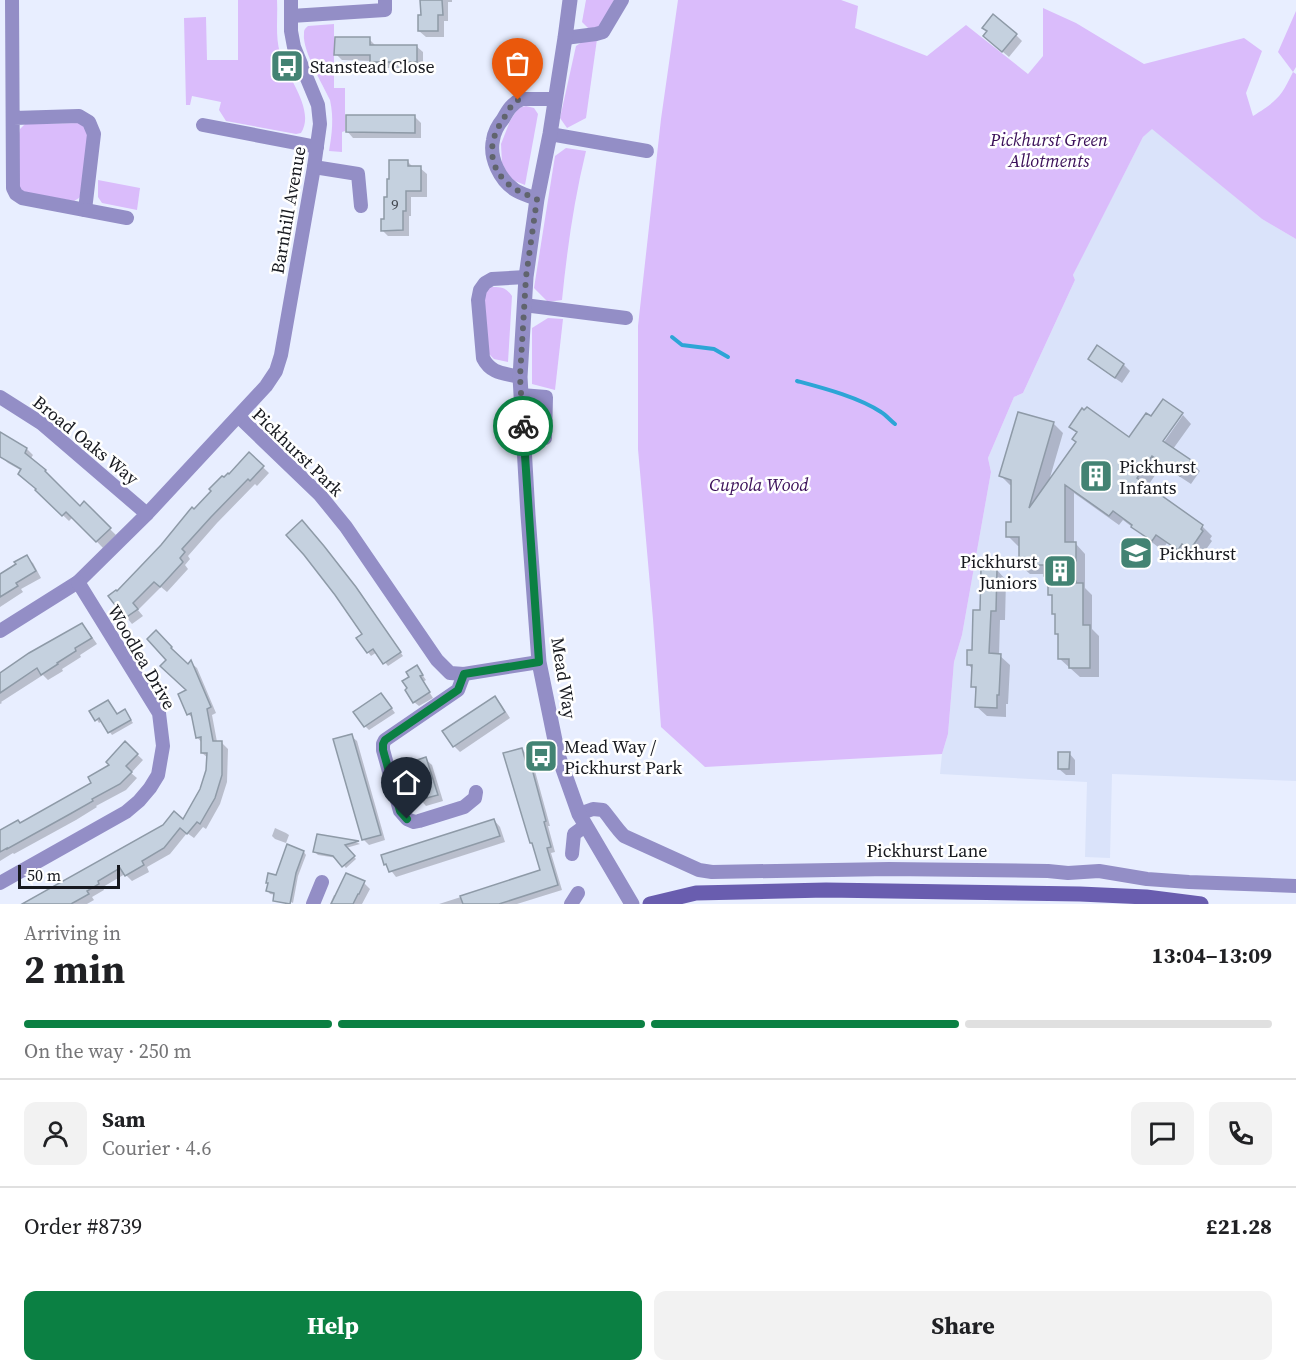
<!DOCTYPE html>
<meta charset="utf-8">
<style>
body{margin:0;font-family:"Source Serif 4",serif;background:#f2f2f2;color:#202124;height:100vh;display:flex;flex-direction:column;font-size:22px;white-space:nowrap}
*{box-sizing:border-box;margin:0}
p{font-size:20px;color:#757577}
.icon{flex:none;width:33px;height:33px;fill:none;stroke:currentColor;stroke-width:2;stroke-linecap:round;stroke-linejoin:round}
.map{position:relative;height:904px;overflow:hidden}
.sheet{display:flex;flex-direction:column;background:#fff;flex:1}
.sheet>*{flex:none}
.scale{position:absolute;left:18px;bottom:15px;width:102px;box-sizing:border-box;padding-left:6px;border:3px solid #17191f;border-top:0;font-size:16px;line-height:21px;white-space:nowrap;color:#17191f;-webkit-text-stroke:4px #fff;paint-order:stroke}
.pin{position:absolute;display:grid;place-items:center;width:51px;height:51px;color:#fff;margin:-62px -26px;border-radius:50% 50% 50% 0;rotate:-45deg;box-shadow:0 0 6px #0007}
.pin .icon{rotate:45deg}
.courier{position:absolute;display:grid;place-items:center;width:60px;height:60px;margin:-30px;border:4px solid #0b8043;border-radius:50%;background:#fff;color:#222;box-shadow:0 2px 8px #0007}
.summary em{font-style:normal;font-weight:700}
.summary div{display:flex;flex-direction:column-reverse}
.summary{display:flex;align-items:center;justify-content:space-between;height:102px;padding:0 24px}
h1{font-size:39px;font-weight:700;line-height:45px}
.bar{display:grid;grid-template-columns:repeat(4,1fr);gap:9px 6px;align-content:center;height:72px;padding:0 24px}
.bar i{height:8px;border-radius:4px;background:#e0e0e0}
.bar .on{background:#0b8043}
.bar p{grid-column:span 4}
.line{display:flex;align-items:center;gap:15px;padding:0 24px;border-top:2px solid #e0e0e0}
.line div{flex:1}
.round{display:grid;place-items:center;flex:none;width:63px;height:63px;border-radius:12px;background:#f2f2f2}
.action{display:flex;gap:12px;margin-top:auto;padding:12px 24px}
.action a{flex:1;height:69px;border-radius:12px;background:#0b8043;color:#fff;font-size:24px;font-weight:700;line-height:69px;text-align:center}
.action a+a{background:#f2f2f2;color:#202124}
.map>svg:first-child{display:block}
.built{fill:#dae3fa}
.green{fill:#dabcfb}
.shadow{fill:#0003}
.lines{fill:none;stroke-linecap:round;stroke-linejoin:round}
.stream{stroke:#2da5d6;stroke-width:4}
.building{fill:#c5d1df;stroke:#8e9aa7;stroke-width:1.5}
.minor{stroke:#938ec6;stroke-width:14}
.tertiary{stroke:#938ec6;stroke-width:15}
.secondary{stroke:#695daf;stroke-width:15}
.done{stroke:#60646d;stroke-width:6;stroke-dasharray:0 10.8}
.route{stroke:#0b8043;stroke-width:8}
.labels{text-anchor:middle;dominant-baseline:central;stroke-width:5;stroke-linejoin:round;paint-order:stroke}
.number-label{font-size:15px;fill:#42474f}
.poi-label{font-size:18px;fill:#17191f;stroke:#fff;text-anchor:start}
.park-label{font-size:18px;font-style:italic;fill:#3a0f58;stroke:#fff}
.street-label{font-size:18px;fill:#17191f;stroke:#fff}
</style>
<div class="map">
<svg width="1296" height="904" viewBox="0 0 1296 904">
<rect width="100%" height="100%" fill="#e8eeff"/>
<path class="built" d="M1152,128L1262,219L1296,239V781L1112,774L1110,858L1085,857L1087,782L940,774L942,754L948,734L954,662L962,635L991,472L988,458L1014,397L1023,393L1075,280L1073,275L1086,248L1143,137Z"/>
<g class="green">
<path d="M238,0H277C278,17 275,36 280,53C286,76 316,110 301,133L296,134L226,121L219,110L221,102L192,96L190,105H186L184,18L206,17L207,60H238Z"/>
<path d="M586,0H614L600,28L589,29L582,22Z"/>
<path d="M678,0H841L858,6L855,28L927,56L966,25L1028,74L1043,56V8L1076,23L1144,64L1244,38L1262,51L1246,93L1253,116C1277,101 1281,97 1293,72L1278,52L1296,11V67L1293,72L1296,74V239L1262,219L1152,129L1143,137L1073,275L1075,280L1023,393L1014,397L988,458L991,472L962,635L954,662L948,734L942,754L705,767L661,727L653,619L638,449V326L661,119Z"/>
<path d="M334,24V88H345V131L342,132V152L329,151C332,134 334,118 330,100C323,85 302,50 304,34C304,29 305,29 308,26Z"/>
<path d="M598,32L586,118L567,128L560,118L576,46Z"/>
<path d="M526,106L534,108L538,114L525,185L510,179L502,163L501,144L510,121L518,108Z"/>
<path d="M82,123L89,134L82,193L79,198L74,201L23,192L20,188L19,183V134L20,129L25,124Z"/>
<path d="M566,148L586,151C574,200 567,250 562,300L548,302L534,288L555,156Z"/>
<path d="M98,180L140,188L137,210L102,203L98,197Z"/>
<path d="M488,287C500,287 505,286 512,296L508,362L494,359L489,354L484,295Z"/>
<path d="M548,318L563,319L555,390L532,384V328Z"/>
</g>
<g class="shadow">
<path d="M422,0H452V2H448V21H444V37H426L419,31L422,17Z"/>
<path d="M1016,35L1022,41L1009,57L991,42Z"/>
<path d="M369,39L375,45L416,46L423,52V68H378L371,61L342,60L336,54Z"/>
<path d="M415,117L421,123V138H353L347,131Z"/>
<path d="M408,162L414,168H420L427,174V197H411V216H409V236H388L382,230L386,221L389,199Z"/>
<path d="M1097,347L1124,365L1130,371L1122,383L1096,365L1090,359Z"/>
<path d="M1019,413L1054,424L1063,433L1049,481L1077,442L1078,434L1071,426L1130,439L1160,448L1183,415L1191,424L1173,449L1190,461L1200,471L1191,484L1162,465L1147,487L1202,526L1212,536L1210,539L1212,541L1200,558L1192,553L1188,559L1167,543L1162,550L1123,520L1119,525L1074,493V544H1076L1085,554V588L1092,595V629L1099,636V677H1080L1060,659V637L1057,634V616L1054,613V598L1050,594V580L1046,574H1030L1020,565V546H1018L1008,536L1013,523V486L1010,485L1001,476Z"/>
<path d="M0,432L6,438L27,449L33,455L30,460L80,508L84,504L116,535L103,548L73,517L69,521L37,490L22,471L8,463L0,456Z"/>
<path d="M249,454L269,473L257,486L255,484L217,523L188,556L190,559L185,565L188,569L167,592L161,587L138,610L143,616L132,624L110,597L117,593Z"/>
<path d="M328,551L360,592L403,656L388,666L377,652L371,656L358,639L364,635Z"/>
<path d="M26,557L33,563L41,578L21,589L23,592L0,607V575L18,564Z"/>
<path d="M997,570L1006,580L1005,620H1000L999,655L1010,665L1008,704H1006V717L987,716L977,707L978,691L973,686V670L968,664L973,652L981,612Z"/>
<path d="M82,625L88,631L97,644L80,655L81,657L62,669L63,671L48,680L43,675L1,702L2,703L0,704V675Z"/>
<path d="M156,632L188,666L191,663L197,668L216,713L212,715L217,742L222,743L228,749L227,782L220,804L206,829L203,827L194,838L187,833L170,854L147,867L149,872L132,881L125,874L103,887L104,890L92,897L94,900L87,904H25L184,821L201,790L207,770L208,758L202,753V743L197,737L194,719L188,714L189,691L168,660Z"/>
<path d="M417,667L426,680L423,682L433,698L419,706L414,702L409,689L411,677Z"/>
<path d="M495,698L501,704L510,718L460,752L454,746Z"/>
<path d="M385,699L395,713L369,730L365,726Z"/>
<path d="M108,702L118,715L127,714L133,723L112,735L102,721L99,723L92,712Z"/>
<path d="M351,736L357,741L385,840L369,845L364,840L335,740Z"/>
<path d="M125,743L143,760L131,773L137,778L126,790L96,806L97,807L76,820L14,854L13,853L0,861V832L20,824L93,784L112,766Z"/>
<path d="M522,749L526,754L530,766L535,771L550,826H548L555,852L551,853L562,890L517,904H439L542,871L535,847L531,843Z"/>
<path d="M1069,753L1075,760V775H1066L1059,769Z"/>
<path d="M425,759L432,765L443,801L426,806L420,799Z"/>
<path d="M494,820L500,827L505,842L396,877L386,864Z"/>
<path d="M275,828L286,833L289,835L286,843L275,839L272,836Z"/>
<path d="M318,836L358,843L360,844L346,848L356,859L346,868L337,858L318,855L315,852Z"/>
<path d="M304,852L306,855L298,876L293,903L277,895L270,894L268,891L269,884L267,883L277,876Z"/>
<path d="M364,883L370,889L362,904H330L334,895L337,896Z"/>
</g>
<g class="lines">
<g class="stream">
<path d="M672,337L682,345L714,349L728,357"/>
<path d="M797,381C823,388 858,397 881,412C886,415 890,420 895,424"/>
</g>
</g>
<g class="building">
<path d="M420,0H442L443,15H438V31H418V15H421Z"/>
<path d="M993,14L1017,34L1002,52L983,36L987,31L982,28Z"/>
<path d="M335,37H370V45H417V62H370V55H334Z"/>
<path d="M346,115H415V133L346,132Z"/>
<path d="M389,160H408V166H421V191H406V211H403V230L381,231V219H384V197H387V179H389Z"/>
<path d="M1097,345L1124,364L1115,378L1088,359Z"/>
<path d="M1163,399L1183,413L1163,441L1191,460L1180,476L1152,456L1137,478L1203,525L1201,529L1203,531L1190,550L1182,544L1178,550L1156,535L1152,541L1131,527L1132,525L1113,511L1109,516L1065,485V542H1076V583H1083V625H1090V668H1069V659H1058V634H1055V614H1052V595H1048V576H1044V565H1019V537H1006V522H1011V480L999,476L1018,412L1054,422L1029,508L1076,442L1072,439L1077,432L1069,427L1082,408L1084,410L1087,407L1129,437L1146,413L1151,416Z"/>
<path d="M0,432L27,448L25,453L46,470L45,471L80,506L84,501L111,528L96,542L66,512L62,516L35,490L36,489L18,474L21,469L0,457Z"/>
<path d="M249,452L264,466L250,481L248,479L211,517L182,549L185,552L180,558L183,562L160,587L154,582L133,603L138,609L125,618L108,596L116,590L117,591L140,567L161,545L192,507L194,509L211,491L209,489L222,476L224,477L228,473L229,474Z"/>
<path d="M302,520L324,546L356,587L401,652L383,664L373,649L367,653L356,638L362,634L335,595L304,555L286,535Z"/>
<path d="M27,555L36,571L16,583L18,586L0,597V574L16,564L14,562Z"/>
<path d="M981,568L997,569L996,611H991L989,653L1001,654L999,695H997V708L975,707L976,687H971L972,665H967V650H972L973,610H980Z"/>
<path d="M82,623L92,638L75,648L76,651L57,663L58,664L41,675L37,668L0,693V673L29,653Z"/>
<path d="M156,630L172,647L171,648L188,664L191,660L211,707L207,709L213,741H222V775L215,798L200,824L197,822L187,834L180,828L164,848L142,861L144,865L125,876L120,868L98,881L99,884L87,891L89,894L71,904H22L163,825L174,811L183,819L200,789L206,770L207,753H201V737L196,738L191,713L187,715L178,694L186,690L160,666L166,660L147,639Z"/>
<path d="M417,665L423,675L420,676L430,692L413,703L405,690L407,688L402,681L409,677L406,672Z"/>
<path d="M381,693L392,708L364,727L353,712Z"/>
<path d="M495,696L505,712L453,747L442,731Z"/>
<path d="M108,700L117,714L125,709L131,720L108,733L99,718L95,721L89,711Z"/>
<path d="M352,734L381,835L362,840L333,739Z"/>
<path d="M125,741L138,754L126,766L132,772L120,784L92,799L93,801L70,814L7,849V848L0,852V830L18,820L20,823L91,783L88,777L109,765L106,762Z"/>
<path d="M522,748L527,766L531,765L546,821L544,822L551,847L547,848L558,885L499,904H463L460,896L540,870L532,843H530L503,753Z"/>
<path d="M1058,752H1070L1069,769H1058Z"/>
<path d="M426,757L438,795L419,800L408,763Z"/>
<path d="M494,819L500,836L389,872L386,864L384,865L381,855Z"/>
<path d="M317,834L359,841L345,845L355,856L342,867L333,856L313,852Z"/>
<path d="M287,844L304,851L296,873L290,904L273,901L274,893L266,891L268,883H266L268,873L276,875Z"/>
<path d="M346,873L365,881L359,894H358L353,904H331Z"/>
</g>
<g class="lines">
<g class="minor">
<path d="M12,0L13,188L16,194L22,198L85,210L94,134L89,122L79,116L14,118"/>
<path d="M291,16L385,10V0"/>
<path d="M565,38L596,34L603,32L622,0"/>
<path d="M203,125L317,147"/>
<path d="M550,134L647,151"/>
<path d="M314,167L358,174L361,206"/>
<path d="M537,199C530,196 521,194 515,190C500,180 489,158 493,140C494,133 498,125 503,119C508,110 512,103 522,99H555"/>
<path d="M85,210L127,218"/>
<path d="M524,305L626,318"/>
<path d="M520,377C504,373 491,374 483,358L478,300L480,290L485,283L492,279L526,277"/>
<path d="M521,395L546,397L545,438L523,439"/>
<path d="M0,397L41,423L147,514"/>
<path d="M239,417L320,495L346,527L437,660L450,673L464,674L539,662"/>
<path d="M0,631L78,582L147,514L266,386L276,371L281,355L314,167L320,124L318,105L294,47L291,31V0"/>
<path d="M464,674L458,690L385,740L383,744V750L400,811L407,819L414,822L419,821L464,807L475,798L476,792"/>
<path d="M579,814L593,809L603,810C610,818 616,828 624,836L699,870L712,872L889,869L1048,871L1068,873L1099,871L1147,879L1189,882L1296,886"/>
<path d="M572,854L574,834L585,826"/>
<path d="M0,883L126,812L139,801L150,788L158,775L163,746L159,713L78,582"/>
<path d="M313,904L322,882"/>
<path d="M571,904L578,893"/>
</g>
<path class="tertiary" d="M570,0L565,38L550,134L537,199L526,277L520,377L528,515L539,662L558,755L579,814L632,904"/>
<path class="secondary" d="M650,904L696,893L826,890L1080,894L1146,897L1201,904"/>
</g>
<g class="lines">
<path class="done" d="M518,100C512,104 509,109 506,115C491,135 485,159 504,180C513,190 525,194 537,199L526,277L520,377L523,426"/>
<path class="route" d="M407,819L400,811L383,750V744L385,740L458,690L464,674L539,662L523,426"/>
</g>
<defs>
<symbol id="bus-square" viewBox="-11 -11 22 22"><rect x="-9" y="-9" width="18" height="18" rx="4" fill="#438373" stroke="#fff"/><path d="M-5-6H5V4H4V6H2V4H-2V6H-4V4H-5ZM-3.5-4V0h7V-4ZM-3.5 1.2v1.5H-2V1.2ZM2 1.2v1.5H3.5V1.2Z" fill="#fff"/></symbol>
<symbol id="building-square" viewBox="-11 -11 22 22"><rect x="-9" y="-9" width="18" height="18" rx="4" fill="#438373" stroke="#fff"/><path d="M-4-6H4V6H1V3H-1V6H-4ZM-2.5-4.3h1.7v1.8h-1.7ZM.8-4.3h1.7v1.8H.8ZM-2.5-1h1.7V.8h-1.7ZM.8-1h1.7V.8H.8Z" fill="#fff"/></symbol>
<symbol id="school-square" viewBox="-11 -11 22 22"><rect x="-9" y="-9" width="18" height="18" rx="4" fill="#438373" stroke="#fff"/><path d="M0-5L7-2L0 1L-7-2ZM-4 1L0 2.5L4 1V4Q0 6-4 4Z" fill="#fff"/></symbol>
</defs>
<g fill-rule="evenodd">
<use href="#bus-square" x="268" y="47" width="38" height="38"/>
<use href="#building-square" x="1077" y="457" width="38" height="38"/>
<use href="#school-square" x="1117" y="534" width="38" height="38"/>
<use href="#building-square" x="1041" y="552" width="38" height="38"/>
<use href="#bus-square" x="522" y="737" width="38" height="38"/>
</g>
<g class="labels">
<g class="number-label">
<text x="395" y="204">9</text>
</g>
<g class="poi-label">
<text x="310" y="66">Stanstead Close</text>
<text x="1119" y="466">Pickhurst<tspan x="1119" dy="21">Infants</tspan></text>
<text x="1159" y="553">Pickhurst</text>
<text x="1037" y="561" text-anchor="end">Pickhurst<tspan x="1037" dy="21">Juniors</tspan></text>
<text x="564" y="746">Mead Way /<tspan x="564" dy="21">Pickhurst Park</tspan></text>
</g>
<g class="park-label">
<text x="1049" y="139">Pickhurst Green<tspan x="1049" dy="21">Allotments</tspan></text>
<text x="759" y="484">Cupola Wood</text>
</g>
<g class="street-label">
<text transform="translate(288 210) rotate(-80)">Barnhill Avenue</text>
<text transform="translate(86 440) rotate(39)">Broad Oaks Way</text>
<text transform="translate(298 452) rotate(44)">Pickhurst Park</text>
<text transform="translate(142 657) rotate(60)">Woodlea Drive</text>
<text transform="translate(564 678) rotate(81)">Mead Way</text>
<text x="927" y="850">Pickhurst Lane</text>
</g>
</g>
</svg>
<div class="scale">50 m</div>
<div class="pin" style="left:518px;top:100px;background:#ea580c"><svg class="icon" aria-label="bag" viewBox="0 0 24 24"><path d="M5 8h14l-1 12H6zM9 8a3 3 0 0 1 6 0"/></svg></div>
<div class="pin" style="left:407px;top:819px;background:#1f2937"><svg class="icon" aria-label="home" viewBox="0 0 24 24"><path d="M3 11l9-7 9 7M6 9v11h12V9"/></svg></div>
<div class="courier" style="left:523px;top:426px"><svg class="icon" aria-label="bike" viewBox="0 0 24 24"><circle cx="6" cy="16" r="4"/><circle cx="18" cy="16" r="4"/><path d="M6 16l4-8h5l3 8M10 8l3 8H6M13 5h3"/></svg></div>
</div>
<section class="sheet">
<div class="summary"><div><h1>2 min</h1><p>Arriving in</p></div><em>13:04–13:09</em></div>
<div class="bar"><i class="on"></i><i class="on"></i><i class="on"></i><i></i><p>On the way · 250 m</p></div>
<div class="line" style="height:108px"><a class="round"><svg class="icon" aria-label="person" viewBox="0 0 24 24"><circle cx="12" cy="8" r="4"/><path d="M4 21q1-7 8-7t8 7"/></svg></a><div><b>Sam</b><p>Courier · 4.6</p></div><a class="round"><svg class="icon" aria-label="chat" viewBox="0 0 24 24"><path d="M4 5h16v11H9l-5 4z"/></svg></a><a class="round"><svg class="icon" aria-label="phone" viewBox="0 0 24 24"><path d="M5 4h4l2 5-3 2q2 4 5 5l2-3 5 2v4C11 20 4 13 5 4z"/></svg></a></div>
<div class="line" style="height:78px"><div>Order #8739</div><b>£21.28</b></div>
<div class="action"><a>Help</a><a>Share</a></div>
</section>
